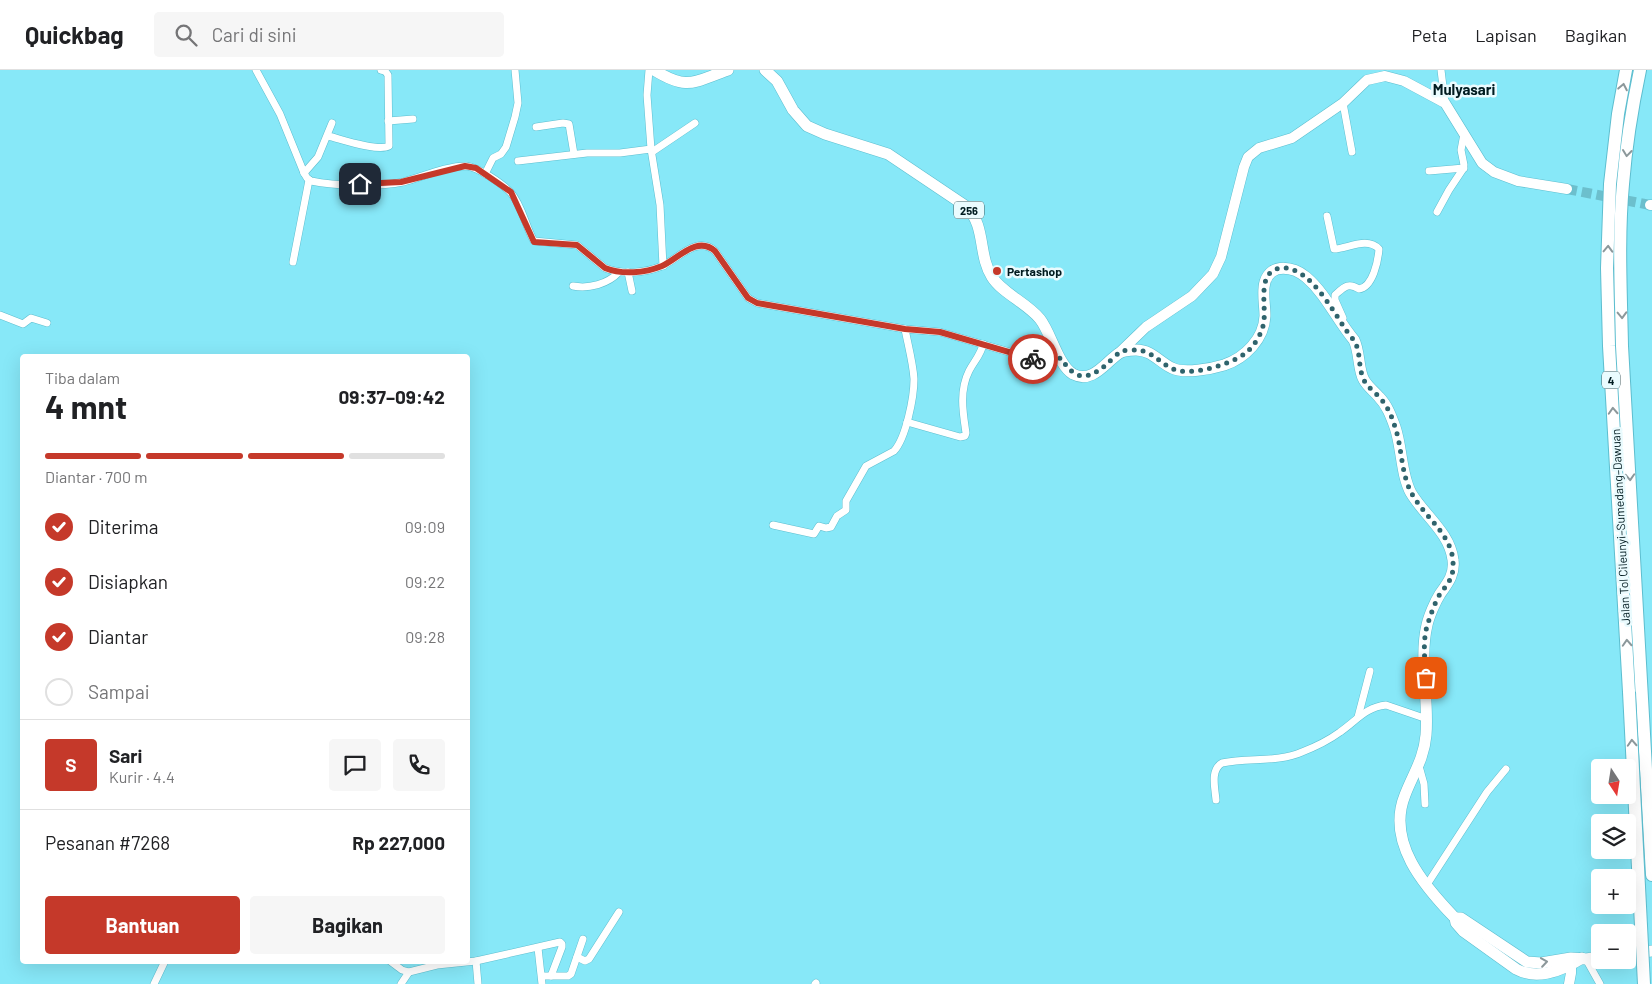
<!DOCTYPE html>
<html lang="id">
<meta charset="utf-8">
<style>
body{margin:0;font-family:Barlow,sans-serif;background:#f6f6f6;color:#202124;height:100vh;display:flex;flex-direction:column;font-size:19px;white-space:nowrap}
*{box-sizing:border-box;margin:0}
p{font-size:16px;color:#757577}
.icon{flex:none;width:28px;height:28px;fill:none;stroke:currentColor;stroke-width:2;stroke-linecap:round;stroke-linejoin:round}
.map{position:relative;flex:1;overflow:hidden}
.panel{position:absolute;left:20px;top:284px;width:450px;height:610px;display:flex;flex-direction:column;background:#fff;border-radius:5px;box-shadow:0 5px 20px #0002}
.panel>*{flex:none}
.needle{width:32px;rotate:168deg}
.tools{position:absolute;left:1591px;top:689px;display:grid;gap:10px}
.tools a{display:grid;place-items:center;width:45px;height:45px;border-radius:5px;background:#fff;box-shadow:0 5px 20px #0002;font-size:25px}
.pin{position:absolute;display:grid;place-items:center;width:42px;height:42px;color:#fff;margin:-21px;border-radius:10px;box-shadow:0 2px 8px #0006}
.courier{position:absolute;display:grid;place-items:center;width:50px;height:50px;margin:-25px;border:4px solid #c5392a;border-radius:50%;background:#fff;color:#222;box-shadow:0 1px 6px #0007}
.headline em{font-style:normal;font-weight:700}
.headline div{display:flex;flex-direction:column-reverse}
.headline{display:flex;align-items:center;justify-content:space-between;height:85px;padding:0 25px}
h1{font-size:32px;font-weight:700;line-height:38px}
.bar{display:grid;grid-template-columns:repeat(4,1fr);gap:8px 5px;align-content:center;height:60px;padding:0 25px}
.bar i{height:6px;border-radius:4px;background:#e0e0e0}
.bar .active{background:#c5392a}
.bar p{grid-column:span 4}
.line{display:flex;align-items:center;gap:12px;padding:0 25px;border-top:1px solid #e0e0e0}
.line div{flex:1}
.round{display:grid;place-items:center;flex:none;width:52px;height:52px;border-radius:5px;background:#f6f6f6}
ol{padding:0 25px;list-style:none}
li{display:flex;align-items:center;gap:15px;height:55px}
li p{margin-inline-start:auto}
li .icon{padding:5px;border-radius:50%;background:#c5392a;color:#fff;stroke-width:4}
li:last-child{color:#757577}
li i{width:28px;height:28px;border:2px solid #e0e0e0;border-radius:50%}
.action{display:flex;gap:10px;margin-top:auto;padding:10px 25px}
.action a{flex:1;height:58px;border-radius:5px;background:#c5392a;color:#fff;font-size:20px;font-weight:700;line-height:58px;text-align:center}
.action a+a{background:#f6f6f6;color:#202124}
header{display:flex;align-items:center;gap:30px;box-sizing:border-box;height:70px;padding:0 25px;background:#fff;border-bottom:1px solid #e0e0e0}
header strong{font-size:24px}
nav{display:flex;gap:28px;margin-inline-start:auto;font-size:18px}
.search{width:350px;height:45px;background:#f6f6f6;display:flex;align-items:center;gap:12px;box-sizing:border-box;padding:0 18px;border-radius:5px;color:#757577;font-size:19px}
.map>svg:first-child{display:block}
.lines{fill:none;stroke-linecap:round;stroke-linejoin:round}
.secondary-tunnel{stroke:#6cbfcd;stroke-width:10;stroke-dasharray:10 5;stroke-linecap:butt}
.street-casing{stroke:#5dbecf;stroke-width:8}
.secondary-casing{stroke:#5dbecf;stroke-width:11}
.primary-casing{stroke:#5dbecf;stroke-width:12}
.highway-casing{stroke:#5dbecf;stroke-width:14}
.street{stroke:#fff;stroke-width:7}
.secondary{stroke:#fff;stroke-width:10}
.primary{stroke:#fff;stroke-width:11}
.highway{stroke:#fff;stroke-width:12}
.highway-bridge-casing{stroke:#5dbecf;stroke-width:14;stroke-linecap:butt}
.highway-bridge{stroke:#fff;stroke-width:12}
.oneway{stroke:#8c989b}
.done{stroke:#2f636c;stroke-width:5;stroke-dasharray:0 9}
.route{stroke:#c5392a;stroke-width:6}
.poi-dot{fill:#c5392a;stroke:#eafbfe;stroke-width:2}
.labels{text-anchor:middle;dominant-baseline:central;stroke-width:5;stroke-linejoin:round;paint-order:stroke}
.shield{fill:#eafbfe;stroke:#465e63;stroke-width:1}
.shield-label{font-size:11px;font-weight:bold;fill:#001b20}
.poi-label{font-size:12px;font-weight:bold;fill:#001b20;stroke:#eafbfe;text-anchor:start}
.street-label{font-size:12px;fill:#001b20;stroke:#eafbfe}
.quarter-label{font-size:15px;font-weight:bold;fill:#001b20;stroke:#eafbfe}
</style>
<header>
<strong>Quickbag</strong>
<div class="search"><svg class="icon" aria-label="search" viewBox="0 0 24 24"><circle cx="10" cy="10" r="6"/><path d="M15 15l6 6"/></svg>Cari di sini</div>
<nav><a>Peta</a><a>Lapisan</a><a>Bagikan</a></nav>
</header>
<div class="map">
<svg width="1652" height="914" viewBox="0 0 1652 914">
<rect width="100%" height="100%" fill="#87e8f8"/>
<g class="lines">
<path class="secondary-tunnel" d="M1567,119L1650,135"/>
<defs>
<g id="street">
<path d="M256,0L280,44L304,103L307,108L311,111C335,116 379,117 403,112C422,107 446,96 466,96C478,97 503,114 511,123C522,135 526,158 534,171L577,175L605,198C622,205 645,203 662,196C678,189 697,165 715,181L748,228L757,233L905,259L940,262L1037,290L1061,288"/>
<path d="M1441,0L1445,33"/>
<path d="M1343,33L1352,82"/>
<path d="M388,51L413,49"/>
<path d="M536,57L563,53L569,54L574,84"/>
<path d="M328,66C341,69 378,82 389,76L388,5L385,1L381,0"/>
<path d="M651,79L660,135L663,196"/>
<path d="M652,82L695,53"/>
<path d="M518,91L587,83H620L651,79L647,25L649,0"/>
<path d="M1429,101L1464,98"/>
<path d="M304,103L318,87L332,53"/>
<path d="M485,104L493,88L501,84L506,77L515,47L518,33L515,0"/>
<path d="M1437,142L1449,120L1463,99L1464,95L1461,80L1464,64"/>
<path d="M1327,146L1334,179C1347,179 1367,166 1379,179C1378,191 1373,217 1359,219C1348,212 1344,217 1335,225V230L1343,248"/>
<path d="M293,192L309,110"/>
<path d="M628,202L632,221"/>
<path d="M573,216C589,219 608,214 619,202"/>
<path d="M0,245L23,254L31,248L47,253"/>
<path d="M907,352L960,367L965,366L966,363C963,343 959,321 969,301C974,291 981,285 983,274"/>
<path d="M773,455L814,464L819,456L826,458L831,457L837,446L846,440V431L866,396L894,381C906,368 914,327 914,309C913,293 908,275 905,259"/>
<path d="M1358,647L1370,601"/>
<path d="M1419,696L1424,714L1425,734"/>
<path d="M1216,730C1215,718 1210,700 1222,693C1248,687 1277,693 1302,682C1315,677 1329,670 1340,662C1356,651 1366,637 1386,635L1427,649"/>
<path d="M1426,816L1487,722L1506,699"/>
<path d="M538,878L542,914"/>
<path d="M577,887L585,891L589,889L619,842"/>
<path d="M1586,889L1600,914"/>
<path d="M390,891L402,900L409,902L401,914"/>
<path d="M476,891L478,914"/>
<path d="M409,902L437,895L476,891L560,872L562,874V877L551,906"/>
<path d="M542,906H568L571,904L583,869"/>
<path d="M154,914L165,891"/>
<path d="M815,914L816,913"/>
</g>
<g id="secondary">
<path d="M1650,135H1652"/>
<path d="M1119,283L1146,257L1192,226L1213,204L1221,187L1244,97L1248,87L1259,78L1292,68L1343,33L1367,10L1385,6L1404,11L1445,33L1482,93L1494,102L1518,111L1567,119"/>
<path d="M1569,914L1571,903V888"/>
</g>
<g id="primary">
<path d="M654,0C688,21 693,12 728,0"/>
<path d="M765,0L777,11L793,40L807,56L825,64L888,84L967,137C986,157 978,185 992,207C1002,223 1027,233 1040,249C1051,263 1058,295 1073,304C1092,314 1105,293 1118,284C1123,280 1130,280 1136,280C1152,280 1159,292 1172,298C1184,304 1211,299 1224,295C1245,288 1264,269 1265,246C1265,235 1262,222 1265,212C1271,192 1294,197 1306,207C1326,224 1337,250 1354,270C1360,282 1358,300 1364,310C1368,317 1374,321 1379,327C1387,335 1391,346 1395,357C1402,377 1401,405 1411,423C1424,445 1450,463 1453,490C1455,504 1448,513 1440,524C1435,532 1429,546 1427,555C1419,588 1429,630 1426,665C1424,689 1413,704 1405,725C1386,772 1424,816 1455,848L1456,853L1463,861L1516,899C1538,911 1563,900 1582,888"/>
<path d="M1455,848H1461L1527,892L1541,893L1571,888L1586,889L1600,887"/>
<path d="M1628,884L1652,881"/>
</g>
<g id="highway">
<path d="M1626,0L1618,44L1610,114L1607,198L1609,276L1629,622"/>
<path d="M1640,0C1632,38 1626,76 1623,114C1618,168 1621,222 1622,276L1652,805"/>
</g>
</defs>
<use href="#street" class="street-casing"/>
<use href="#secondary" class="secondary-casing"/>
<use href="#primary" class="primary-casing"/>
<use href="#highway" class="highway-casing"/>
<use href="#street" class="street"/>
<use href="#secondary" class="secondary"/>
<use href="#primary" class="primary"/>
<use href="#highway" class="highway"/>
<defs>
<path id="highway-bridge" d="M1629,622L1644,914"/>
</defs>
<use href="#highway-bridge" class="highway-bridge-casing"/>
<use href="#highway-bridge" class="highway-bridge"/>
</g>
<defs><path id="oneway-chevron" d="M-2-3.5L2.5 0L-2 3.5" fill="none" stroke-width="1.6" stroke-linecap="round" stroke-linejoin="round" transform="scale(1.25)"/></defs>
<g class="oneway">
<use href="#oneway-chevron" transform="translate(1623 17) rotate(-79)"/>
<use href="#oneway-chevron" transform="translate(1627 83) rotate(97)"/>
<use href="#oneway-chevron" transform="translate(1608 179) rotate(-88)"/>
<use href="#oneway-chevron" transform="translate(1622 245) rotate(88)"/>
<use href="#oneway-chevron" transform="translate(1613 341) rotate(-93)"/>
<use href="#oneway-chevron" transform="translate(1630 407) rotate(87)"/>
<use href="#oneway-chevron" transform="translate(1627 573) rotate(-93)"/>
<use href="#oneway-chevron" transform="translate(1632 673) rotate(-93)"/>
<use href="#oneway-chevron" transform="translate(1544 892) rotate(-8)"/>
</g>
<g class="lines">
<path class="done" d="M1033,289L1046,290L1061,288C1075,311 1088,311 1108,293C1111,290 1116,285 1120,282C1124,280 1131,280 1135,280C1152,280 1159,293 1173,299C1191,307 1234,294 1248,281C1256,273 1263,262 1264,250C1266,233 1256,198 1284,198C1310,198 1333,241 1346,260C1350,266 1355,270 1357,277C1360,286 1359,298 1363,308C1366,316 1375,322 1381,329C1388,337 1392,347 1395,357C1402,377 1401,403 1411,422C1423,446 1452,464 1453,492C1454,508 1448,513 1440,524C1435,532 1431,544 1428,553C1422,570 1425,591 1426,608"/>
<path class="route" d="M360,114L401,112L465,96L476,98L511,122L534,172L577,175L605,198C622,205 645,203 662,196C678,189 697,165 715,181L748,228L757,233L905,259L940,262L1033,289"/>
</g>
<circle class="poi-dot" cx="997" cy="201" r="5"/>
<g class="labels">
<g class="shield">
<rect x="954" y="131.5" width="30" height="17" rx="4"/>
<rect x="1602" y="301.5" width="18" height="17" rx="4"/>
</g>
<g class="shield-label">
<text x="969" y="140">256</text>
<text x="1611" y="310">4</text>
</g>
<g class="poi-label">
<text x="1007" y="201">Pertashop</text>
</g>
<g class="street-label">
<text transform="translate(1620 457) rotate(-93)">Jalan Tol Cileunyi–Sumedang–Dawuan</text>
</g>
<g class="quarter-label">
<text x="1464" y="19">Mulyasari</text>
</g>
</g>
</svg>
<div class="tools">
<a><svg class="needle" viewBox="-14 -14 28 28"><path d="M0-13l5 13h-10z" fill="#e53935"/><path d="M0 13l5-13h-10z" fill="#757577"/></svg></a>
<a><svg class="icon" aria-label="layers" viewBox="0 0 24 24"><path d="M12 4l9 5-9 5-9-5zM3 14l9 5 9-5"/></svg></a>
<a>+</a>
<a>−</a>
</div>
<div class="pin" style="left:1426px;top:608px;background:#ea580c"><svg class="icon" aria-label="bag" viewBox="0 0 24 24"><path d="M5 8h14l-1 12H6zM9 8a3 3 0 0 1 6 0"/></svg></div>
<div class="pin" style="left:360px;top:114px;background:#1f2937"><svg class="icon" aria-label="home" viewBox="0 0 24 24"><path d="M3 11l9-7 9 7M6 9v11h12V9"/></svg></div>
<div class="courier" style="left:1033px;top:289px"><svg class="icon" aria-label="bike" viewBox="0 0 24 24"><circle cx="6" cy="16" r="4"/><circle cx="18" cy="16" r="4"/><path d="M6 16l4-8h5l3 8M10 8l3 8H6M13 5h3"/></svg></div>
<section class="panel">
<div class="headline"><div><h1>4 mnt</h1><p>Tiba dalam</p></div><em>09:37–09:42</em></div>
<div class="bar"><i class="active"></i><i class="active"></i><i class="active"></i><i></i><p>Diantar · 700 m</p></div>
<ol>
<li><svg class="icon" aria-label="check" viewBox="0 0 24 24"><path d="M5 12l5 5 9-10"/></svg>Diterima<p>09:09</p></li>
<li><svg class="icon" aria-label="check" viewBox="0 0 24 24"><path d="M5 12l5 5 9-10"/></svg>Disiapkan<p>09:22</p></li>
<li><svg class="icon" aria-label="check" viewBox="0 0 24 24"><path d="M5 12l5 5 9-10"/></svg>Diantar<p>09:28</p></li>
<li><i></i>Sampai</li>
</ol>
<div class="line" style="height:90px"><b class="round" style="background:#c5392a;color:#fff">S</b><div><b>Sari</b><p>Kurir · 4.4</p></div><a class="round"><svg class="icon" aria-label="chat" viewBox="0 0 24 24"><path d="M4 5h16v11H9l-5 4z"/></svg></a><a class="round"><svg class="icon" aria-label="phone" viewBox="0 0 24 24"><path d="M5 4h4l2 5-3 2q2 4 5 5l2-3 5 2v4C11 20 4 13 5 4z"/></svg></a></div>
<div class="line" style="height:65px"><div>Pesanan #7268</div><b>Rp 227,000</b></div>
<div class="action"><a>Bantuan</a><a>Bagikan</a></div>
</section>
</div>
